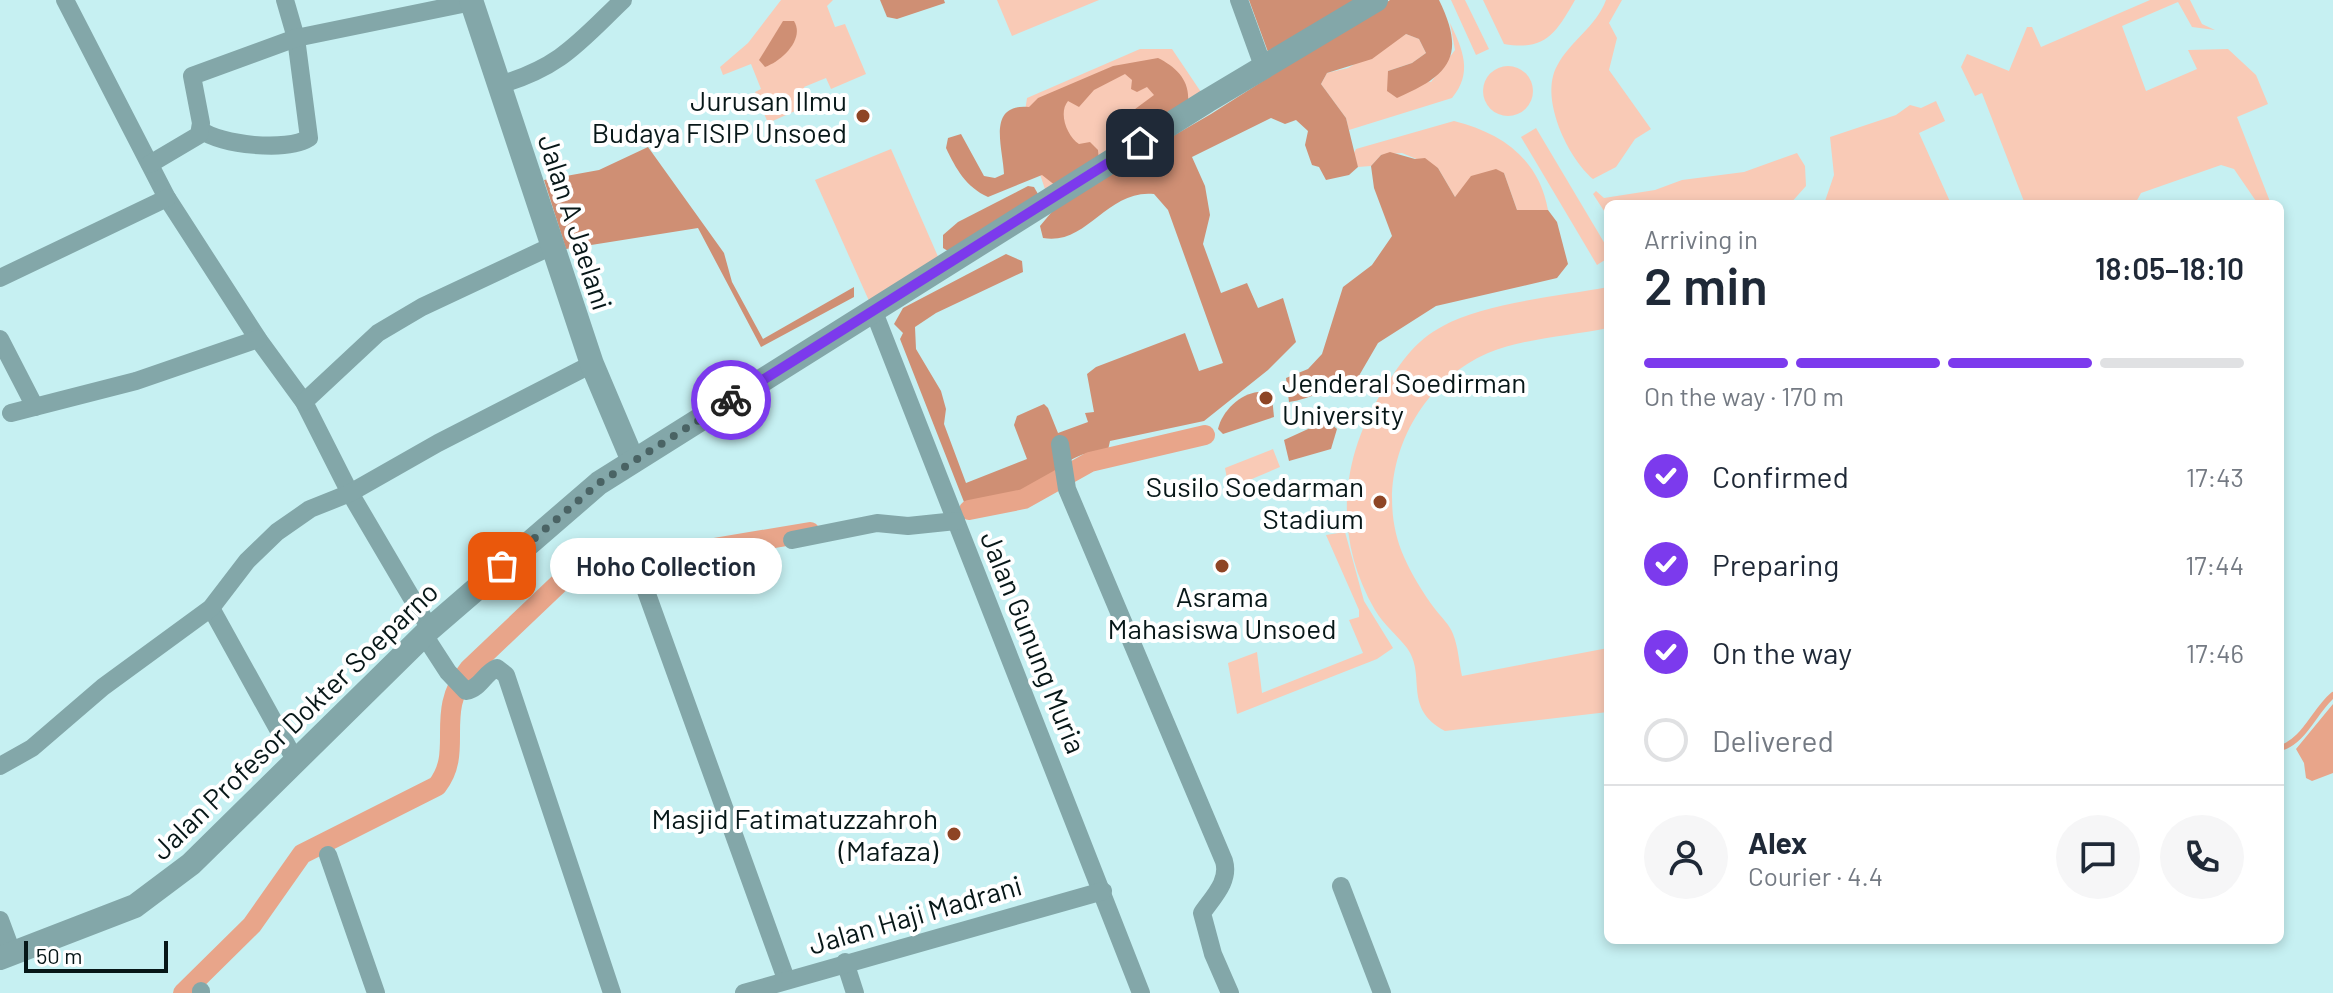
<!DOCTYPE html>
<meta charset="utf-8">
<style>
body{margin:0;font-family:Barlow,sans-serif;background:#f6f6f7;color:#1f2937;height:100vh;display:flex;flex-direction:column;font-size:30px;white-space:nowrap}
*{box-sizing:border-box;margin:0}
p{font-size:26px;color:#747a83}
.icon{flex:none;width:44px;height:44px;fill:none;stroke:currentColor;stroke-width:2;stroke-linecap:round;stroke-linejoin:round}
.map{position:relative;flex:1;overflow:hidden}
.sheet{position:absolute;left:1604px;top:200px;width:680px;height:744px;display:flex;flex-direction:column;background:#fff;border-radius:12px;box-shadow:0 4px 12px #0003}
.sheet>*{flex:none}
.scale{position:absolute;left:24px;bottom:20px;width:144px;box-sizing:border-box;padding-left:8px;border:4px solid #071718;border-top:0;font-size:22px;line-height:28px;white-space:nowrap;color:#071718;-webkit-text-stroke:6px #fff;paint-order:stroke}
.pin{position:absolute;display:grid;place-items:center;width:68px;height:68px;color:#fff;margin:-34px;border-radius:16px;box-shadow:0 4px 12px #0006}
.courier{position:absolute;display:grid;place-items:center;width:80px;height:80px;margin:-40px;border:6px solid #7c3aed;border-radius:50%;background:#fff;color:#222;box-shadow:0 2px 10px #0007}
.bubble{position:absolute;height:56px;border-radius:28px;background:#fff;box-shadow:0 4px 12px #0003;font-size:26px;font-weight:600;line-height:56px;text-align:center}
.headline em{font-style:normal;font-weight:600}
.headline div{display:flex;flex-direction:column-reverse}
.headline{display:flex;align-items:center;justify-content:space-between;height:136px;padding:0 40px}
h1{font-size:52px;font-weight:600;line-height:60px}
.bar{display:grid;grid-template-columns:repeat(4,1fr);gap:12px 8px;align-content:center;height:96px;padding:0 40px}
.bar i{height:10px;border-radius:6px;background:#e0e1e3}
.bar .current{background:#7c3aed}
.bar p{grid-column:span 4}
.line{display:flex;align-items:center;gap:20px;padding:0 40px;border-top:2px solid #e0e1e3}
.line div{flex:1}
.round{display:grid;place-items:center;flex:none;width:84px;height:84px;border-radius:42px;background:#f6f6f7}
ol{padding:0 40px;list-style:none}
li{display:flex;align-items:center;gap:24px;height:88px}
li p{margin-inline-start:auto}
li .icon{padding:8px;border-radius:50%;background:#7c3aed;color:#fff;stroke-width:4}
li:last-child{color:#747a83}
li i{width:44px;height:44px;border:4px solid #e0e1e3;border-radius:50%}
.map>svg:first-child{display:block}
.green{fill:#f9cab6}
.forest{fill:#cf8f74}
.water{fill:#e8a58a}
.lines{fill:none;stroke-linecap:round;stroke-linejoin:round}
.stream{stroke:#e8a58a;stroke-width:6}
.canal{stroke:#e8a58a;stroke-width:20}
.minor{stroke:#83a7a9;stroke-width:18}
.tertiary{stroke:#83a7a9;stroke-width:24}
.done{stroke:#4a6364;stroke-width:8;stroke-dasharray:0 14.4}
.route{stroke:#7c3aed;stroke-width:10}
.poi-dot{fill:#8e4525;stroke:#fff;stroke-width:3}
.labels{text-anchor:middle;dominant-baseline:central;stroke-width:8;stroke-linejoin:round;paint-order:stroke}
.poi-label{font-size:28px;fill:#071718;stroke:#fff;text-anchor:end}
.street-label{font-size:28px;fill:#071718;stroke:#fff}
</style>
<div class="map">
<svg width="2333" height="993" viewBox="0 0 2333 993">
<rect width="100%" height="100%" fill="#c6f0f2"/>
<g class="green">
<path d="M781,0H833L827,6L835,27L845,24L866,74L831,89L826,78L804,87L811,104L768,123L755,92L761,89L751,64L723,75L720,67L748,43Z"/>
<path d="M997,0H1099L1012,36Z"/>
<path d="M1451,0H1465L1489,49L1476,55Z"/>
<path d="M1483,0H1575C1556,33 1546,51 1504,44Z"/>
<path d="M1606,0H1622L1609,23L1617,38L1609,70L1651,129L1635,139L1616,167L1593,179C1568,158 1539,98 1557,66C1570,41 1596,27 1606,0Z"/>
<path d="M2150,0H2190L2202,24L2215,30L2192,27L2178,2L2122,26L2146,91L2197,69L2188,50L2228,49L2256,75L2268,104L2237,117L2271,204H2258L2234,169L2221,165L2141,193L2135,204H2025L1982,93L1975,96L1961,67L1967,54L2009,71L2027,27H2032L2041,47Z"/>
<path d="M1450,23C1463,50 1473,73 1452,98L1349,130L1346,118L1321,84L1327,73L1348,68L1406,34L1419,39L1426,53L1412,63L1388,71L1431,82L1455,50Z"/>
<path d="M1140,49H1172L1207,101L1049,201L1023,124L1027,98Z"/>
<circle cx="1508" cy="91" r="25"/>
<path d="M1936,101L1945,121L1919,133L1951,204H1824L1834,175L1830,137L1896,115L1910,105L1921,108Z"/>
<path d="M1454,121C1502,133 1539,159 1548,210H1517L1504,173L1467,185L1455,197L1438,168L1402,153L1381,155L1371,166L1358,167L1353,155L1356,149Z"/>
<path d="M1536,128L1608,249V258L1597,265L1521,137Z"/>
<path d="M891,149L943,268L874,312L815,180Z"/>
<path d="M1797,153L1805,166L1806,186L1790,204H1608V217L1593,194L1596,191L1604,198L1655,190L1682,180L1744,172Z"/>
<path d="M1608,287V328C1570,336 1525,338 1488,353C1412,386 1370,480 1404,557C1412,575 1423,593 1435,609C1441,617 1450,625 1453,634C1458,646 1459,662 1462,676L1608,648V712L1445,731C1402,708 1427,676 1407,648C1397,635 1384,625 1375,610C1334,539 1339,461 1382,392C1399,365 1414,341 1443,326C1483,303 1561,296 1608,287Z"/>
<path d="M1273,449L1280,467L1233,487L1228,484L1225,468Z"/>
<path d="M1345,532L1364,601L1393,648L1377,659L1237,714L1228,663L1257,652L1262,693L1363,653L1349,620L1359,617V610L1326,535Z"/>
</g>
<g class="forest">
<path d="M880,0H944L945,3L897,19L887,17Z"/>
<path d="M1249,0H1363L1268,52Z"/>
<path d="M1390,0H1439C1466,55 1451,75 1397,98L1387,91L1388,71L1412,63L1426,53L1419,39L1406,34L1372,59L1327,73L1321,84L1346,118L1358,167L1349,175L1326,180L1319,167L1312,165L1305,145L1308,131L1296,120L1285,124L1271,118L1192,157L1205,186L1210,215L1203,244L1221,293L1247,283L1258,308L1283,298L1296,342L1268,370L1204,421L1110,441L1108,450C1063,453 1066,471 1031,486C1010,496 987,498 964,502L900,339L903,333L894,324L903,308L1006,254L1022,261L1023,272L936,313L915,327L916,349L941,391L946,409L944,424L966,483L1027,459L1014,425L1017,416L1044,404L1048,408L1058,433L1088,422L1085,413L1094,412L1087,374L1096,367L1185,333L1199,371L1223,363L1168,210L1154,194C1107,189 1087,246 1043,238L1040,226L1061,201L1211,114Z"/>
<path d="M783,21H794C805,39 782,61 765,67L759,60Z"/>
<path d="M1158,58C1176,67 1190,80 1188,102L1135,133L1128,132L1123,118L1154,95L1147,87L1137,92L1131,89L1132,80L1125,74L1094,90L1079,107L1068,101C1058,113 1067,136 1079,144L1090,142L1098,150L1099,161L1056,186L1042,175L988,197C966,187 956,169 946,148L948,138L961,134L984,176L995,178L1004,174C1003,148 986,103 1029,107L1038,98L1113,66Z"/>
<path d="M648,147L724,253L732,282L763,339L854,287V297L761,347L698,228L566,249L544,180L599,170Z"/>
<path d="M1390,152L1415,159L1425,158L1438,168L1455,197L1471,176L1496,169L1504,173L1517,210H1548L1557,222L1568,264L1557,278L1436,306L1378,343L1353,386C1331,386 1311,399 1289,402L1286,378L1308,369L1322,354L1343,287L1372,265L1392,236L1374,188L1371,166L1381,155Z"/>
<path d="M1028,186L1034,187L1038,194L953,254L943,248V235L958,222Z"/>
<path d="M1258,392L1272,397L1274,417L1223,434L1218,429C1222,411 1240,394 1258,392Z"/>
<path d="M1330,423L1337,429L1331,449L1289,461L1284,440L1319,424Z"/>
</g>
<path class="water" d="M2333,704V773L2312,781L2306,778L2304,763L2296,749Z"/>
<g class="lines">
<path class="stream" d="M2280,748C2304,742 2314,711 2333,695"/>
<g class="canal">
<path d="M969,510L1024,499L1090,462L1205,435"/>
<path d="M183,993L252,925L302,854L437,786C465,750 433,714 469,669L571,572L810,532"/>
</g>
<g class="minor">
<path d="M65,0L167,198L258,339L304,402L350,493L430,629"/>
<path d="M1239,0L1263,66"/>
<path d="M499,85C561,67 579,42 623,0"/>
<path d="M201,130C220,145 287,152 309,138L296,38L285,0"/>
<path d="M150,164L199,135L201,123L192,76L296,38L472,2"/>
<path d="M0,278L167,198"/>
<path d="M874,312L1141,993"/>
<path d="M0,339L35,407"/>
<path d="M304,402L378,333L422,307L552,246"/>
<path d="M11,413L136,381L258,339"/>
<path d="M1060,444L1067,489L1224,861C1230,881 1213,897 1202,913L1213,954L1230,993"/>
<path d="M792,540L877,523L908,526L956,521"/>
<path d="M638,569L786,979"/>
<path d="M211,608L294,758"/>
<path d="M424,635L448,672L466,691C481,688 484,673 497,668L506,675L612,993"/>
<path d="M0,766L32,748L103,687L211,608L247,561L277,532L310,509L350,493L438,443L592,364"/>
<path d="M328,855L376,993"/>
<path d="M1341,886L1382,993"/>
<path d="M0,920L13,955"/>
<path d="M845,962L855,993"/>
<path d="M201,991V993"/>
<path d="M744,993L1103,891"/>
</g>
<g class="tertiary">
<path d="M471,0L592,364L633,461"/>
<path d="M0,958L135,906L191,864L430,629L599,483L1207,101L1376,0"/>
</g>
</g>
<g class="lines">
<path class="done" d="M502,566L599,483L731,400"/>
<path class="route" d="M731,400L1140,143"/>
</g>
<g class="poi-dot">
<circle cx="863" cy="116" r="8"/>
<circle cx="1266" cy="398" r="8"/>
<circle cx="1380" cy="502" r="8"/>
<circle cx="1222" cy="566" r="8"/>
<circle cx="954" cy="834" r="8"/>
</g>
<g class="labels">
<g class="poi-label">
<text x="847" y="100">Jurusan Ilmu<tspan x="847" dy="32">Budaya FISIP Unsoed</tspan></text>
<text x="1282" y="382" text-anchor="start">Jenderal Soedirman<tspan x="1282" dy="32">University</tspan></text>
<text x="1364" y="486">Susilo Soedarman<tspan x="1364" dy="32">Stadium</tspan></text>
<text x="1222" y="596" text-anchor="middle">Asrama<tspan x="1222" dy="32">Mahasiswa Unsoed</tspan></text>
<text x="938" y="818">Masjid Fatimatuzzahroh<tspan x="938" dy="32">(Mafaza)</tspan></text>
</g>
<g class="street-label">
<text transform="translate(576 222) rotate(72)">Jalan A Jaelani</text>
<text transform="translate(1034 642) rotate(68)">Jalan Gunung Muria</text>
<text transform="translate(294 720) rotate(-44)">Jalan Profesor Dokter Soeparno</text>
<text transform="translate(915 914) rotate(-16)">Jalan Haji Madrani</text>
</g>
</g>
</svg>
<div class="scale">50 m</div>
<div class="pin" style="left:502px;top:566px;background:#ea580c"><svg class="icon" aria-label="bag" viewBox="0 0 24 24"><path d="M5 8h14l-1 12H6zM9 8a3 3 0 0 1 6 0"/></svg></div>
<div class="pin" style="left:1140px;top:143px;background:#1f2937"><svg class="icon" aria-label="home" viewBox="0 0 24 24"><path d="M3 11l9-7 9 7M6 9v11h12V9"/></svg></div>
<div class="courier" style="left:731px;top:400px"><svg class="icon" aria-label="bike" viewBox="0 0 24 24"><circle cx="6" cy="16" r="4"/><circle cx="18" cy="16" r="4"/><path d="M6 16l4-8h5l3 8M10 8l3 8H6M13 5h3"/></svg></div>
<div class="bubble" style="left:550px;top:538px;width:232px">Hoho Collection</div>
<section class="sheet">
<div class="headline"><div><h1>2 min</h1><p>Arriving in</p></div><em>18:05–18:10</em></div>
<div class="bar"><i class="current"></i><i class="current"></i><i class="current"></i><i></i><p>On the way · 170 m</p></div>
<ol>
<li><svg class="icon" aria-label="check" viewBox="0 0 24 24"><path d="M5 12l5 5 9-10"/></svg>Confirmed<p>17:43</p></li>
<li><svg class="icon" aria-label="check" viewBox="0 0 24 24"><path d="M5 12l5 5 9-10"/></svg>Preparing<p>17:44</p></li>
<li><svg class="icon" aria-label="check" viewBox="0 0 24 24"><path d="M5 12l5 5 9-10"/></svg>On the way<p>17:46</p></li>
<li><i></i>Delivered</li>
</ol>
<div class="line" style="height:144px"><a class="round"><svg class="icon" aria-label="person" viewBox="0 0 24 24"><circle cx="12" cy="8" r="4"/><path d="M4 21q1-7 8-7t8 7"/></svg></a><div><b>Alex</b><p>Courier · 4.4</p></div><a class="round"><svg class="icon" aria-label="chat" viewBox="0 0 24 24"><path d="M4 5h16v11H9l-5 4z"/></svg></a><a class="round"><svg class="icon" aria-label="phone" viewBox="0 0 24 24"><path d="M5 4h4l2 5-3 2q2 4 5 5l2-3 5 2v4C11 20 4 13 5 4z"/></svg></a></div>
</section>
</div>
